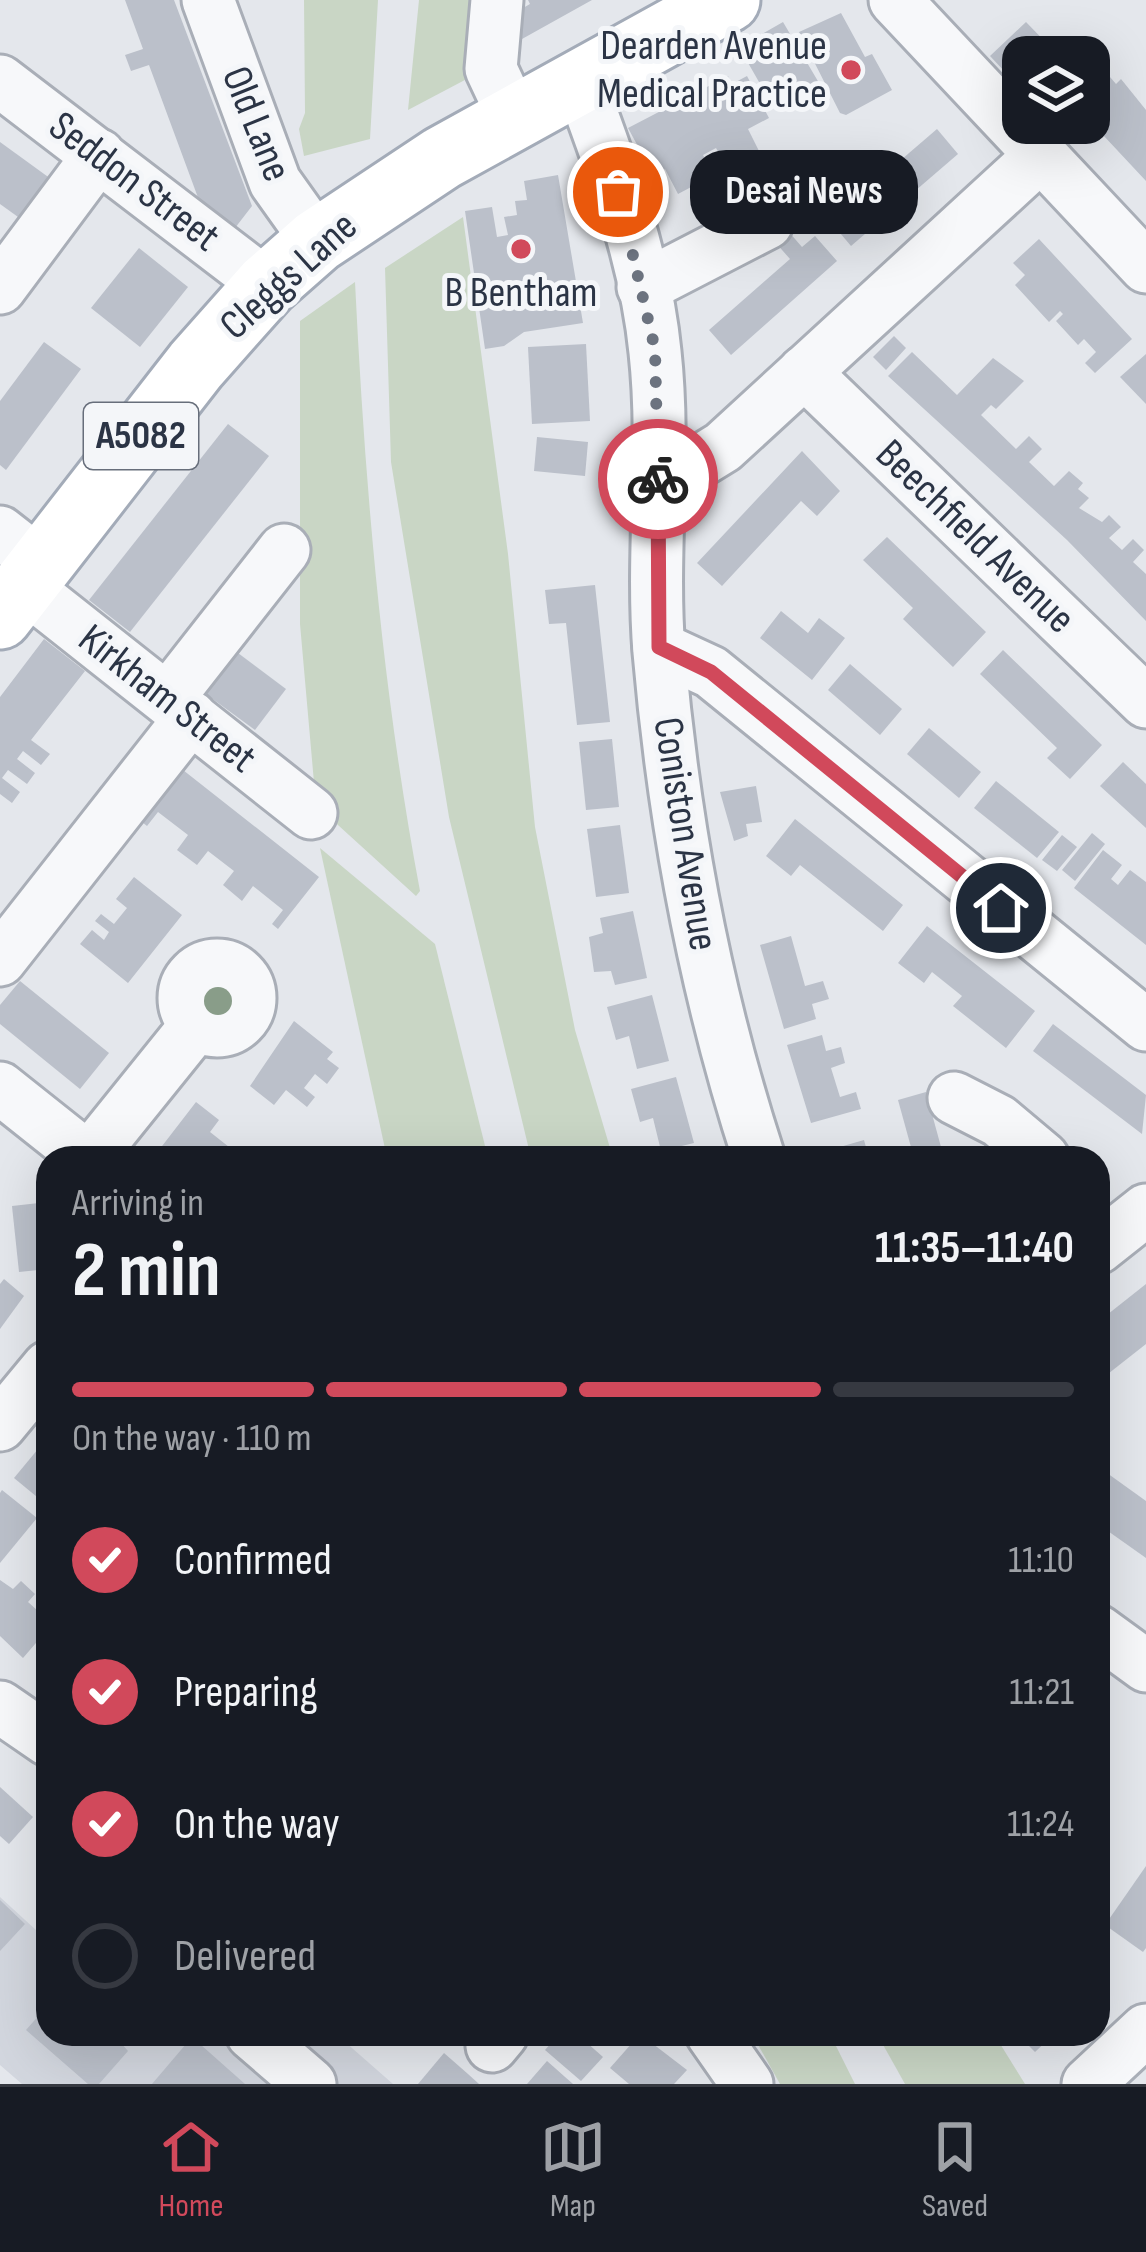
<!DOCTYPE html>
<meta charset="utf-8">
<style>
body{margin:0;font-family:"Sofia Sans Condensed",sans-serif;background:#20242c;color:#f1f3f6;height:100vh;display:flex;flex-direction:column;font-size:45px;white-space:nowrap}
*{box-sizing:border-box;margin:0}
p{font-size:39px;color:#9ea1a6}
.icon{flex:none;width:66px;height:66px;fill:none;stroke:currentColor;stroke-width:2;stroke-linecap:round;stroke-linejoin:round}
.map{position:relative;flex:1;overflow:hidden}
.details{position:absolute;left:36px;top:1146px;width:1074px;height:900px;display:flex;flex-direction:column;background:#171b24;border-radius:36px;box-shadow:0 12px 48px #0002}
.details>*{flex:none}
.tools{position:absolute;left:1002px;top:36px;display:grid;gap:24px}
.tools a{display:grid;place-items:center;width:108px;height:108px;border-radius:24px;background:#171b24;box-shadow:0 12px 48px #0002;font-size:60px}
.pin{position:absolute;display:grid;place-items:center;width:102px;height:102px;color:#fff;margin:-51px;border:6px solid #fff;border-radius:50%;box-shadow:0 3px 12px #0007}
.courier{position:absolute;display:grid;place-items:center;width:120px;height:120px;margin:-60px;border:9px solid #d1495b;border-radius:50%;background:#fff;color:#222;box-shadow:0 3px 15px #0007}
.bubble{position:absolute;height:84px;border-radius:36px;background:#171b24;box-shadow:0 12px 48px #0002;font-size:39px;font-weight:700;line-height:84px;text-align:center}
.headline em{font-style:normal;font-weight:700}
.headline div{display:flex;flex-direction:column-reverse}
.headline{display:flex;align-items:center;justify-content:space-between;height:204px;padding:0 36px}
h1{font-size:78px;font-weight:700;line-height:90px}
.bar{display:grid;grid-template-columns:repeat(4,1fr);gap:18px 12px;align-content:center;height:144px;padding:0 36px}
.bar i{height:15px;border-radius:9px;background:#363941}
.bar .current{background:#d1495b}
.bar p{grid-column:span 4}
ol{padding:0 36px;list-style:none}
li{display:flex;align-items:center;gap:36px;height:132px}
li p{margin-inline-start:auto}
li .icon{padding:12px;border-radius:50%;background:#d1495b;color:#fff;stroke-width:4}
li:last-child{color:#9ea1a6}
li i{width:66px;height:66px;border:6px solid #363941;border-radius:50%}
.tab-bar{display:flex;justify-content:space-around;align-items:center;height:168px;border-top:3px solid #363941;background:#171b24;font-size:33px;color:#9ea1a6}
.tab-bar a{display:grid;justify-items:center;gap:6px}
.tab-bar .current{color:#d1495b}
.map>svg:first-child{display:block}
.built{fill:#d2d6de}
.green{fill:#c9d6c5}
.building{fill:#bbc0ca}
.lines{fill:none;stroke-linecap:round;stroke-linejoin:round}
.minor-casing{stroke:#a9aeb7;stroke-width:57}
.major-casing{stroke:#a3abb8;stroke-width:69}
.minor{stroke:#f7f8fa;stroke-width:51}
.major{stroke:#fff;stroke-width:63}
.tree{fill:#899d89}
.done{stroke:#6c737f;stroke-width:12;stroke-dasharray:0 21.6}
.route{stroke:#d1495b;stroke-width:15}
.poi-dot{fill:#d1495b;stroke:#f4f6f9;stroke-width:4.5}
.labels{text-anchor:middle;dominant-baseline:central;stroke-width:10;stroke-linejoin:round;paint-order:stroke}
.shield{fill:#f4f6f9;stroke:#676e7b;stroke-width:3}
.shield-label{font-size:39px;font-weight:bold;fill:#2b3445}
.poi-label{font-size:42px;fill:#2b3445;stroke:#f4f6f9;text-anchor:end}
.street-label{font-size:42px;fill:#2b3445;stroke:#f4f6f9}
</style>
<div class="map">
<svg width="1146" height="2084" viewBox="0 0 1146 2084">
<rect width="100%" height="100%" fill="#e4e7ec"/>
<path class="built" d="M0,1897L48,1941V2034H336L393,2084H22L0,2065Z"/>
<g class="green">
<path d="M304,0H378L370,139L304,156L299,129L305,113Z"/>
<path d="M419,0H488L480,72L408,110Z"/>
<path d="M463,217L508,554L535,827L575,1030L613,1158H531L449,817L391,462L385,268Z"/>
<path d="M355,282C365,487 382,689 420,891L416,896L316,805L300,624V321Z"/>
<path d="M320,848L435,944L488,1158H387Z"/>
<path d="M752,2034H830L855,2084H780Z"/>
<path d="M877,2034H994L1025,2084H905Z"/>
</g>
<g class="building">
<path d="M125,0H174L252,206L235,228L200,203L149,65L131,71L125,55L143,49Z"/>
<path d="M528,0H592L522,39L509,16L530,4Z"/>
<path d="M841,13L865,57L872,54L892,90L846,115L840,113L799,32Z"/>
<path d="M783,22L822,88L805,97L798,86L783,95L775,82L763,89L739,47Z"/>
<path d="M1026,22L1060,57H1023V91L990,56Z"/>
<path d="M1089,69L1097,77L1104,70L1116,84L1121,79L1146,110V181L1089,120Z"/>
<path d="M728,76L732,84L747,76L769,118L748,129L759,151L727,168L716,148L703,155L724,195L706,205L695,185L678,194L665,169L654,176L628,128Z"/>
<path d="M937,129L958,154L851,246L830,221Z"/>
<path d="M0,142L62,187L32,227L0,204Z"/>
<path d="M558,175L583,323L524,332L504,346L485,349L465,211L492,207L497,237L508,235L504,217L517,215L515,201L527,200L524,181Z"/>
<path d="M788,231L802,247L815,236L837,261L731,355L709,330L790,259L775,242Z"/>
<path d="M1039,239L1132,339L1095,373L1085,363L1096,352L1084,339L1078,345L1056,321L1063,314L1060,311L1049,322L1015,285L1025,275L1013,263Z"/>
<path d="M139,248L188,287L140,347L91,308Z"/>
<path d="M894,336L906,348L886,370L873,357Z"/>
<path d="M44,342L81,369L6,470L0,465V401Z"/>
<path d="M586,344L590,421L532,424L528,347Z"/>
<path d="M912,352L957,395L993,358L1024,381L996,409L991,405L981,415L1016,449L1029,436L1042,449L1029,462L1054,486L1069,471L1083,483L1078,489L1089,498L1079,508L1102,522L1109,515L1121,527L1109,538L1122,550L1133,539L1144,550L1133,562L1146,574V621L1067,540L888,376Z"/>
<path d="M1146,354V404L1120,377Z"/>
<path d="M228,424L269,456L130,632L89,600Z"/>
<path d="M537,437L588,442L585,476L534,471Z"/>
<path d="M802,451L840,491L817,516L801,501L722,586L697,563Z"/>
<path d="M887,537L986,632L953,667L903,619L913,608L863,560Z"/>
<path d="M595,585L610,722L577,725L566,623L549,624L545,590Z"/>
<path d="M781,611L808,633L819,618L845,638L812,680L760,638Z"/>
<path d="M44,639L85,671L31,740L50,754L41,765L23,751L17,759L35,773L27,784L8,770L2,778L20,792L12,803L0,794V697Z"/>
<path d="M226,644L286,689L255,730L195,686Z"/>
<path d="M1003,650L1102,745L1070,779L1047,758L1057,748L980,674Z"/>
<path d="M850,664L902,709L880,735L828,690Z"/>
<path d="M929,728L981,772L959,798L907,754Z"/>
<path d="M612,739L619,807L586,810L579,742Z"/>
<path d="M1123,762L1146,784V828L1100,786Z"/>
<path d="M183,770L319,877L278,929L272,924L283,910L253,886L242,901L223,885L234,871L208,851L197,865L177,850L188,835L158,812L147,826L142,822Z"/>
<path d="M996,781L1059,832L1037,858L974,808Z"/>
<path d="M756,786L762,822L746,824L748,836L734,841L720,792Z"/>
<path d="M795,819L903,905L883,931L800,865L791,876L766,856Z"/>
<path d="M620,825L629,893L596,897L587,829Z"/>
<path d="M1092,833L1105,844L1075,881L1062,870Z"/>
<path d="M1062,835L1077,847L1057,871L1042,860Z"/>
<path d="M1103,850L1122,865L1111,879L1118,885L1130,870L1146,882V945L1074,888Z"/>
<path d="M134,877L182,915L128,983L80,944L92,930L104,940L109,932L95,921L101,914L114,924L127,908L116,899Z"/>
<path d="M633,911L647,978L615,985L611,971L594,972L589,937L603,933L600,918Z"/>
<path d="M927,926L1035,1011L1006,1048L953,1006L962,996L932,972L924,983L898,963Z"/>
<path d="M791,936L805,986L823,981L829,999L812,1004L816,1019L784,1029L760,945Z"/>
<path d="M20,981L109,1053L80,1089L0,1024V1005Z"/>
<path d="M652,995L669,1061L637,1069L629,1036L616,1040L607,1007Z"/>
<path d="M294,1021L333,1052L327,1059L339,1068L327,1084L315,1074L304,1088L315,1097L307,1107L286,1090L274,1105L250,1086Z"/>
<path d="M1053,1024L1146,1095L1142,1134L1033,1051Z"/>
<path d="M822,1035L826,1051L841,1047L845,1063L831,1068L840,1097L856,1092L861,1109L811,1123L787,1045Z"/>
<path d="M676,1077L694,1143L661,1151L653,1118L640,1122L631,1089Z"/>
<path d="M926,1092L944,1158H914L898,1100Z"/>
<path d="M196,1102L219,1120L210,1132L243,1158H170L159,1150Z"/>
<path d="M864,1140L869,1158H821L819,1153Z"/>
<path d="M48,1202V1269L19,1272L12,1206Z"/>
<path d="M4,1279L24,1296L0,1329V1284Z"/>
<path d="M1146,1284V1344L1104,1377L1098,1370V1322Z"/>
<path d="M48,1437V1506L14,1478Z"/>
<path d="M1100,1468L1146,1501V1558L1098,1524Z"/>
<path d="M2,1490L37,1518L0,1563V1493Z"/>
<path d="M0,1580L13,1589L21,1581L35,1594L28,1602L48,1620V1629L23,1658L0,1636Z"/>
<path d="M0,1787L33,1817L9,1844L0,1836Z"/>
<path d="M1146,1866V1948L1143,1952L1105,1925Z"/>
<path d="M0,1900L25,1924L0,1951Z"/>
<path d="M48,2005V2034H113L128,2051L99,2084H88L26,2030Z"/>
<path d="M559,2034H577L603,2057L581,2081L545,2050Z"/>
<path d="M640,2034L687,2070L674,2084H629L610,2068Z"/>
<path d="M1017,2034H1054L1035,2052Z"/>
<path d="M192,2037L245,2084H152Z"/>
<path d="M444,2053L468,2074L479,2084H418Z"/>
<path d="M547,2061L573,2084H527Z"/>
</g>
<g class="lines">
<defs>
<g id="minor">
<path d="M208,0L275,182L317,241"/>
<path d="M497,0L491,69L514,118"/>
<path d="M895,0L1146,267"/>
<path d="M0,81L267,285"/>
<path d="M580,82C612,168 646,260 655,352C666,452 651,552 659,652C674,825 705,993 759,1158"/>
<path d="M643,287L767,223"/>
<path d="M0,288L99,155"/>
<path d="M804,372L1146,702"/>
<path d="M659,474L697,463L723,447L1040,156"/>
<path d="M0,532L41,564"/>
<path d="M24,586L311,813"/>
<path d="M659,648L711,672L1146,1025"/>
<path d="M168,698L284,550"/>
<path d="M0,960L191,717"/>
<circle cx="217" cy="998" r="33"/>
<path d="M0,1088L88,1158"/>
<path d="M954,1098L999,1121L1043,1158"/>
<path d="M89,1158L197,1024"/>
<path d="M1098,1248L1146,1210"/>
<path d="M0,1425L48,1367"/>
<path d="M1098,1631L1146,1666"/>
<path d="M0,1707L48,1740"/>
<path d="M252,2034L310,2084"/>
<path d="M712,2034L747,2084"/>
<path d="M492,2046L502,2034"/>
<path d="M1088,2084L1146,2030"/>
</g>
<path id="major" d="M0,617L196,365L267,285L317,241L442,158L728,0"/>
</defs>
<use href="#minor" class="minor-casing"/>
<use href="#major" class="major-casing"/>
<use href="#minor" class="minor"/>
<use href="#major" class="major"/>
</g>
<circle class="tree" cx="218" cy="1001" r="14"/>
<g class="lines">
<path class="done" d="M618,192L655,349L658,479"/>
<path class="route" d="M658,479L659,647L711,672L1001,908"/>
</g>
<g class="poi-dot">
<circle cx="851" cy="70" r="12"/>
<circle cx="521" cy="249" r="12"/>
</g>
<g class="labels">
<rect class="shield" x="84" y="403" width="114" height="66" rx="9"/>
<g class="shield-label">
<text x="141" y="436">A5082</text>
</g>
<g class="poi-label">
<text x="827" y="46">Dearden Avenue<tspan x="827" dy="48">Medical Practice</tspan></text>
<text x="521" y="293" text-anchor="middle">B Bentham</text>
</g>
<g class="street-label">
<text transform="translate(256 124) rotate(68)">Old Lane</text>
<text transform="translate(134 182) rotate(37)">Seddon Street</text>
<text transform="translate(289 276) rotate(-42)">Cleggs Lane</text>
<text transform="translate(975 537) rotate(44)">Beechfield Avenue</text>
<text transform="translate(167 699) rotate(38)">Kirkham Street</text>
<text transform="translate(685 834) rotate(81)">Coniston Avenue</text>
</g>
</g>
</svg>
<div class="tools">
<a><svg class="icon" aria-label="layers" viewBox="0 0 24 24"><path d="M12 4l9 5-9 5-9-5zM3 14l9 5 9-5"/></svg></a>
</div>
<div class="pin" style="left:618px;top:192px;background:#ea580c"><svg class="icon" aria-label="bag" viewBox="0 0 24 24"><path d="M5 8h14l-1 12H6zM9 8a3 3 0 0 1 6 0"/></svg></div>
<div class="pin" style="left:1001px;top:908px;background:#1f2937"><svg class="icon" aria-label="home" viewBox="0 0 24 24"><path d="M3 11l9-7 9 7M6 9v11h12V9"/></svg></div>
<div class="courier" style="left:658px;top:479px"><svg class="icon" aria-label="bike" viewBox="0 0 24 24"><circle cx="6" cy="16" r="4"/><circle cx="18" cy="16" r="4"/><path d="M6 16l4-8h5l3 8M10 8l3 8H6M13 5h3"/></svg></div>
<div class="bubble" style="left:690px;top:150px;width:228px">Desai News</div>
<section class="details">
<div class="headline"><div><h1>2 min</h1><p>Arriving in</p></div><em>11:35–11:40</em></div>
<div class="bar"><i class="current"></i><i class="current"></i><i class="current"></i><i></i><p>On the way · 110 m</p></div>
<ol>
<li><svg class="icon" aria-label="check" viewBox="0 0 24 24"><path d="M5 12l5 5 9-10"/></svg>Confirmed<p>11:10</p></li>
<li><svg class="icon" aria-label="check" viewBox="0 0 24 24"><path d="M5 12l5 5 9-10"/></svg>Preparing<p>11:21</p></li>
<li><svg class="icon" aria-label="check" viewBox="0 0 24 24"><path d="M5 12l5 5 9-10"/></svg>On the way<p>11:24</p></li>
<li><i></i>Delivered</li>
</ol>
</section>
</div>
<nav class="tab-bar">
<a class="current"><svg class="icon" aria-label="home" viewBox="0 0 24 24"><path d="M3 11l9-7 9 7M6 9v11h12V9"/></svg>Home</a>
<a><svg class="icon" aria-label="map" viewBox="0 0 24 24"><path d="M3 6l6-2 6 2 6-2v14l-6 2-6-2-6 2zM9 4v14M15 6v14"/></svg>Map</a>
<a><svg class="icon" aria-label="saved" viewBox="0 0 24 24"><path d="M7 4h10v16l-5-4-5 4z"/></svg>Saved</a>
</nav>
